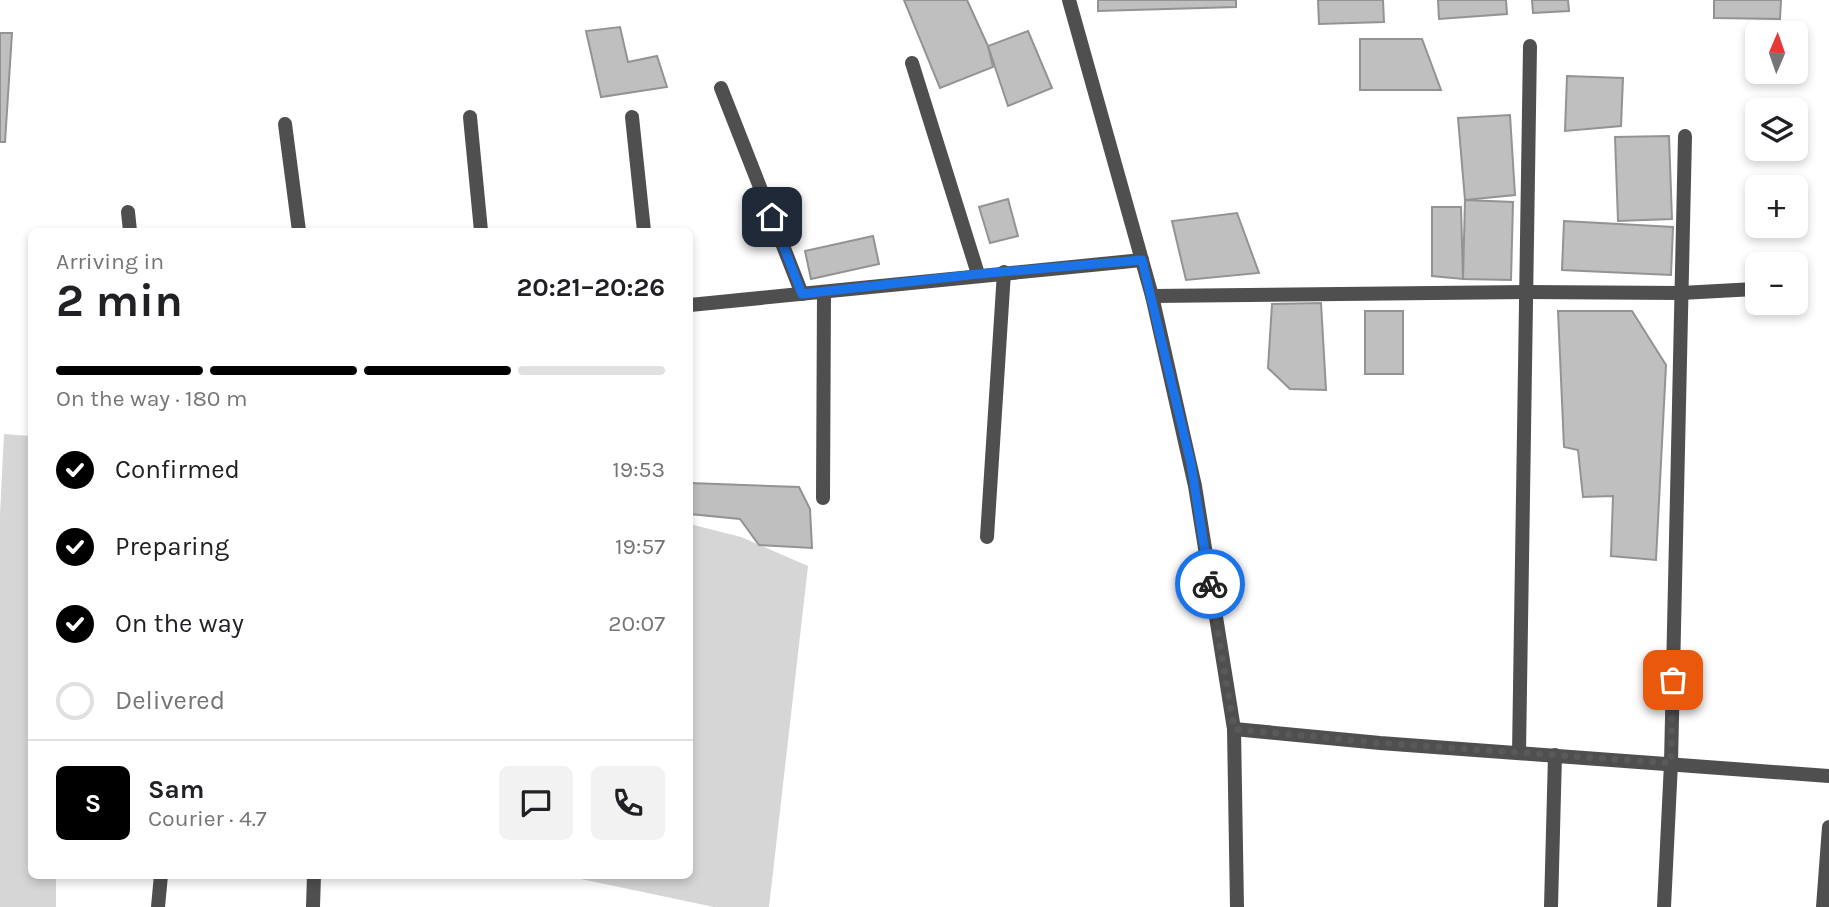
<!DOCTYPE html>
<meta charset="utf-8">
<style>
body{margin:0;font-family:Karla,sans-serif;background:#f2f2f2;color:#202124;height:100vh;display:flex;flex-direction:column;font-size:26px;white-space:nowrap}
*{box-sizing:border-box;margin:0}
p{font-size:23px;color:#757577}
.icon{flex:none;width:38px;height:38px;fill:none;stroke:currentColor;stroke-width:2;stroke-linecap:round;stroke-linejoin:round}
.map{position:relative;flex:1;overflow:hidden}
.side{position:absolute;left:28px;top:228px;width:665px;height:651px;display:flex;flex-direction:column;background:#fff;border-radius:10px;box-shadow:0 4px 10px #0003}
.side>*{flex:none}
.needle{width:46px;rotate:2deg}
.tools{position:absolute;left:1745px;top:21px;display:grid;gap:14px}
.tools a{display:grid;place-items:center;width:63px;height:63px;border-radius:10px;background:#fff;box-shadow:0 4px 10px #0003;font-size:35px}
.pin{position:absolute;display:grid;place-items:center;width:60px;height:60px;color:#fff;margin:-30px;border-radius:14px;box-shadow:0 4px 10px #0006}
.courier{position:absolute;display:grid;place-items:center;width:70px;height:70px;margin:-35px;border:5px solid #1a73e8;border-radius:50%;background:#fff;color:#222;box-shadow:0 2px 9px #0007}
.head em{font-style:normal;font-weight:700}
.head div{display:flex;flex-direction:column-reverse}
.head{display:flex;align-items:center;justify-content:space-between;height:119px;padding:0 28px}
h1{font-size:46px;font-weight:700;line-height:52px}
.bar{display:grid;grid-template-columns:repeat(4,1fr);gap:10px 7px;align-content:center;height:84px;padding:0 28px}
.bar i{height:9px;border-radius:5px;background:#e0e0e0}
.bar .current{background:#000}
.bar p{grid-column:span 4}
.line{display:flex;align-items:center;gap:18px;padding:0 28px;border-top:2px solid #e0e0e0}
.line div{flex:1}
.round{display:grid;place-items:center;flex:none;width:74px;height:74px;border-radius:10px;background:#f2f2f2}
ol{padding:0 28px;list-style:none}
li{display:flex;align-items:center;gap:21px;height:77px}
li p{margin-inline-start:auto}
li .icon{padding:7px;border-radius:50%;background:#000;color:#fff;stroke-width:4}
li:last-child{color:#757577}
li i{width:38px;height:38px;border:4px solid #e0e0e0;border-radius:50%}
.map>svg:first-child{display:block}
.green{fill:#d6d6d6}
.building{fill:#bfbfbf;stroke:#939393;stroke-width:2}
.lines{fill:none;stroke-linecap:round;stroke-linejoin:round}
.lane{stroke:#4f4f4f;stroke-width:14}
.street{stroke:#4f4f4f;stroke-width:14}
.done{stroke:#595959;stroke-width:7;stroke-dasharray:0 12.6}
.route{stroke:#1a73e8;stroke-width:9}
</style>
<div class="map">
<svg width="1829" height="907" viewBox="0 0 1829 907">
<rect width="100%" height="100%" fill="#fff"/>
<g class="green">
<path d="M4,434L31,436L32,875H56V907H0V515Z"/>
<path d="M690,524L741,537L808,566L769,907H714L562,875H690Z"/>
</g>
<g class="building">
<path d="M904,0H967L988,46L993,67L940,88Z"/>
<path d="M1098,0H1236V7L1098,11Z"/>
<path d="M1318,0H1383L1384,22L1319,24Z"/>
<path d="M1438,0H1506L1507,14L1439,19Z"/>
<path d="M1532,0H1568L1569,11L1533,13Z"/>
<path d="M1714,0H1781L1780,19L1714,18Z"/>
<path d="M620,27L628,62L657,56L667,87L601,97L586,31Z"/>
<path d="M1028,31L1052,88L1008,106L988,46Z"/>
<path d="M0,33H12L5,142H0Z"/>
<path d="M1360,39H1422L1441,90H1360Z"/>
<path d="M1567,76L1623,78L1621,126L1565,131Z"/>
<path d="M1510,115L1515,195L1465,200L1458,118Z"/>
<path d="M1669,136L1672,219L1618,221L1615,137Z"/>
<path d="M1008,199L1018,236L990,243L979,207Z"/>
<path d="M1465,200L1513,202L1511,280L1463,279Z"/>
<path d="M1432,207H1461L1463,279L1432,276Z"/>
<path d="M1237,213L1259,273L1186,280L1172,221Z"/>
<path d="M1564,221L1673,227L1671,275L1562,270Z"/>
<path d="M873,236L879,264L811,279L805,251Z"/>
<path d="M1321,303L1326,390L1290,389L1268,368L1272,304Z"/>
<rect x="1365" y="311" width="38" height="63"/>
<path d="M1558,311H1632L1666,365L1656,560L1611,556L1613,496L1583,497L1578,450L1564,447Z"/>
<path d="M690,483L799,487L810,509L812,548L759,545L740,519L690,514Z"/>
</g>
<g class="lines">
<g class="lane">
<path d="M912,63L978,274"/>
<path d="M470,117L481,231"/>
<path d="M632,117L644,231"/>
<path d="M285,124L299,231"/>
<path d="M1152,296L1526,292L1681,293L1755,289"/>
<path d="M690,305L1142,260"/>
<path d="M823,498L824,292"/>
<path d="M987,537L1004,272"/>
<path d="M158,907L161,875"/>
<path d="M313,907L314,875"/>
</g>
<g class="street">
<path d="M1069,0L1152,296L1195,486L1234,729L1237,907"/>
<path d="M721,88L802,294"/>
<path d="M128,212L130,231"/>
<path d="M1234,729L1380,743L1829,776"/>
<path d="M1519,753L1530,46"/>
<path d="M1551,907L1555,755"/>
<path d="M1664,907L1671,763L1685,136"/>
<path d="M1823,907L1829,827"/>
</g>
</g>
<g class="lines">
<path class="done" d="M1210,584L1234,729L1380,743L1671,763L1673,680"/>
<path class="route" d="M772,217L802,294L978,274L1142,260L1191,464L1210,584"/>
</g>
</svg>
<div class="tools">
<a><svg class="needle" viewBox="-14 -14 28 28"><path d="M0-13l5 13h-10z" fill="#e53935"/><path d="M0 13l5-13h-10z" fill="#757577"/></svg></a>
<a><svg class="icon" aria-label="layers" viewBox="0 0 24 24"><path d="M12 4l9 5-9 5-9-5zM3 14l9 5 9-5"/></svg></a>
<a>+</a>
<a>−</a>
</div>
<div class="pin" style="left:1673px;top:680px;background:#ea580c"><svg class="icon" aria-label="bag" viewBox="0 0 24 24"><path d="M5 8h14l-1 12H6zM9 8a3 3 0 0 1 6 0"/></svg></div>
<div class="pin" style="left:772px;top:217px;background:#1f2937"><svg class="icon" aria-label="home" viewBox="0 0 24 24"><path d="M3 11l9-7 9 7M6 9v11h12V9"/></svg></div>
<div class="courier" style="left:1210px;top:584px"><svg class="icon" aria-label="bike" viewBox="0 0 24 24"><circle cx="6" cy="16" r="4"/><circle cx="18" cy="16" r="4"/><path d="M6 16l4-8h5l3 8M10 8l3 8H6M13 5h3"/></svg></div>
<section class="side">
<div class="head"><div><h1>2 min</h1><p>Arriving in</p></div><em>20:21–20:26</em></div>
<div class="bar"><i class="current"></i><i class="current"></i><i class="current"></i><i></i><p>On the way · 180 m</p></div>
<ol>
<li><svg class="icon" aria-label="check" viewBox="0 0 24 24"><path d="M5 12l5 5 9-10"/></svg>Confirmed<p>19:53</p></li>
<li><svg class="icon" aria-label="check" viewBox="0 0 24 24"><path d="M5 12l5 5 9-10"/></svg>Preparing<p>19:57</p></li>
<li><svg class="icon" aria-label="check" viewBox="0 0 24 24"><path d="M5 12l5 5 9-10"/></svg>On the way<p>20:07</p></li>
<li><i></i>Delivered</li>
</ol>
<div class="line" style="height:126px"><b class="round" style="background:#000;color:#fff">S</b><div><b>Sam</b><p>Courier · 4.7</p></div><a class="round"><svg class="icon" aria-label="chat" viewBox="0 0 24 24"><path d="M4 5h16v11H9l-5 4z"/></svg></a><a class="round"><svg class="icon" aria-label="phone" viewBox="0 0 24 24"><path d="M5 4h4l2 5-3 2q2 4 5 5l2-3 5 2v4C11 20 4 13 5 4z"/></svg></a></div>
</section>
</div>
